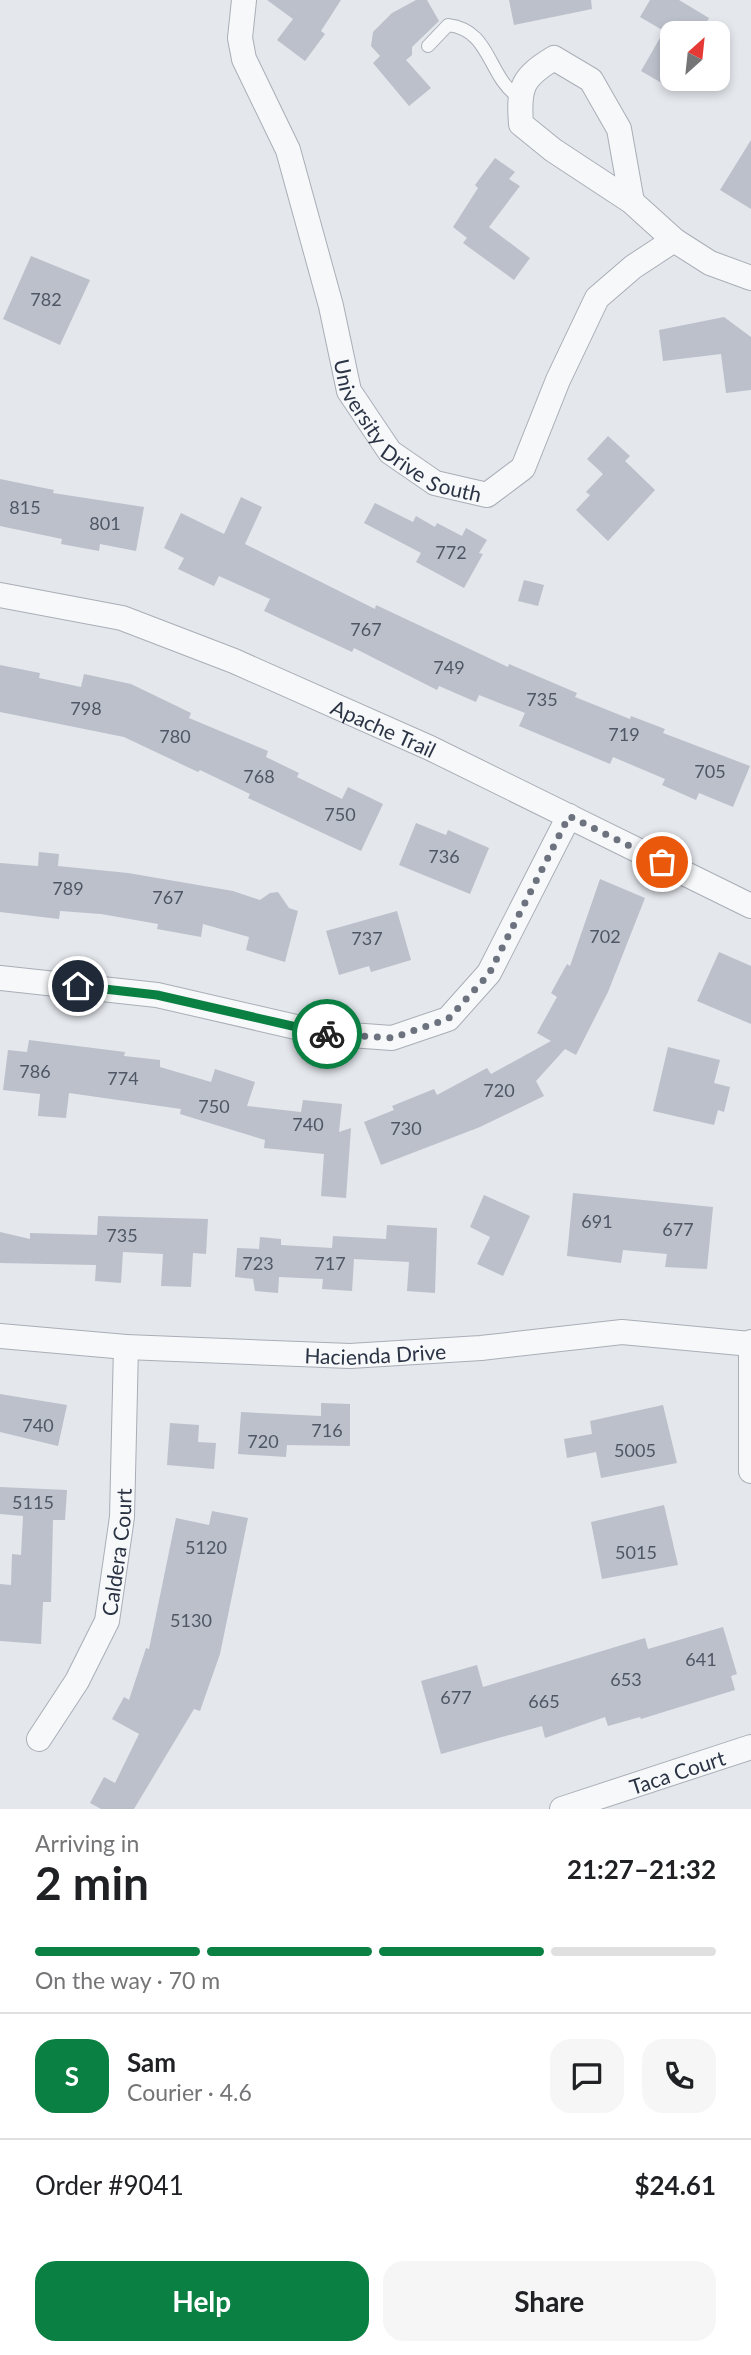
<!DOCTYPE html>
<meta charset="utf-8">
<style>
body{margin:0;font-family:Lato,sans-serif;background:#f6f6f6;color:#202124;height:100vh;display:flex;flex-direction:column;font-size:26px;white-space:nowrap}
*{box-sizing:border-box;margin:0}
p{font-size:23px;color:#757577}
.icon{flex:none;width:38px;height:38px;fill:none;stroke:currentColor;stroke-width:2;stroke-linecap:round;stroke-linejoin:round}
.map{position:relative;height:1809px;overflow:hidden}
.side{display:flex;flex-direction:column;background:#fff;flex:1}
.side>*{flex:none}
.needle{width:46px;rotate:27deg}
.tools{position:absolute;left:660px;top:21px;display:grid;gap:14px}
.tools a{display:grid;place-items:center;width:70px;height:70px;border-radius:14px;background:#fff;box-shadow:0 4px 10px #0003;font-size:35px}
.pin{position:absolute;display:grid;place-items:center;width:60px;height:60px;color:#fff;margin:-30px;border:4px solid #fff;border-radius:50%;box-shadow:0 2px 7px #0007}
.courier{position:absolute;display:grid;place-items:center;width:70px;height:70px;margin:-35px;border:5px solid #0b8043;border-radius:50%;background:#fff;color:#222;box-shadow:0 2px 9px #0007}
.overview em{font-style:normal;font-weight:700}
.overview div{display:flex;flex-direction:column-reverse}
.overview{display:flex;align-items:center;justify-content:space-between;height:119px;padding:0 35px}
h1{font-size:46px;font-weight:700;line-height:52px}
.bar{display:grid;grid-template-columns:repeat(4,1fr);gap:10px 7px;align-content:center;height:84px;padding:0 35px}
.bar i{height:9px;border-radius:5px;background:#e0e0e0}
.bar .current{background:#0b8043}
.bar p{grid-column:span 4}
.line{display:flex;align-items:center;gap:18px;padding:0 35px;border-top:2px solid #e0e0e0}
.line div{flex:1}
.round{display:grid;place-items:center;flex:none;width:74px;height:74px;border-radius:21px;background:#f6f6f6}
.action{display:flex;gap:14px;margin-top:auto;padding:14px 35px}
.action a{flex:1;height:80px;border-radius:21px;background:#0b8043;color:#fff;font-size:28px;font-weight:700;line-height:80px;text-align:center}
.action a+a{background:#f6f6f6;color:#202124}
.map>svg:first-child{display:block}
.building{fill:#bbc0ca}
.lines{fill:none;stroke-linecap:round;stroke-linejoin:round}
.service-casing{stroke:#a9aeb7;stroke-width:14}
.minor-casing{stroke:#a9aeb7;stroke-width:26}
.service{stroke:#f7f8fa;stroke-width:12}
.minor{stroke:#f7f8fa;stroke-width:24}
.done{stroke:#6c737f;stroke-width:7;stroke-dasharray:0 12.6}
.route{stroke:#0b8043;stroke-width:9}
.labels{text-anchor:middle;dominant-baseline:central;stroke-width:5;stroke-linejoin:round;paint-order:stroke}
.number-label{font-size:18px;fill:#4f5766}
.street-label{font-size:21px;fill:#2b3445;stroke:#f4f6f9}
</style>
<div class="map">
<svg width="751" height="1809" viewBox="0 0 751 1809">
<rect width="100%" height="100%" fill="#e4e7ec"/>
<g class="building">
<path d="M267,0H341L321,31L325,34L305,61L277,40L293,19Z"/>
<path d="M416,0H427L439,21L412,47V55L406,60L431,88L409,106L373,63L380,56L371,46L373,32L392,13Z"/>
<path d="M509,0H591L592,9L514,25Z"/>
<path d="M650,0H679L709,18L701,33H672V89L641,71L664,31L640,17Z"/>
<path d="M751,140V209L720,190Z"/>
<path d="M495,158L515,172L509,179L520,186L489,227L530,258L514,280L463,243L467,238L453,227L478,188L475,185Z"/>
<path d="M31,256L90,280L60,345L3,319Z"/>
<path d="M724,317L751,337V390L726,393L721,354L663,361L659,330Z"/>
<path d="M608,436L630,456L625,461L655,490L608,541L576,510L590,495L586,492L603,474L587,459Z"/>
<path d="M0,479L54,490L53,493L144,507L136,551L100,544L99,551L61,544L62,539L0,526Z"/>
<path d="M241,497L262,507L245,544L375,609L376,605L508,667L509,664L577,693L575,697L630,719L631,716L665,729L663,733L750,766L733,807L699,793L696,800L662,785L665,779L613,757L610,764L519,726L525,713L479,695L476,702L439,686L437,690L354,648L352,652L264,611L270,599L219,576L214,586L178,569L184,558L164,548L181,513L224,534Z"/>
<path d="M375,503L413,522L416,516L435,527L437,523L462,536L466,528L487,540L479,553L483,554L464,588L416,562L421,553L364,523Z"/>
<path d="M524,580L544,585L538,606L518,601Z"/>
<path d="M0,665L40,673L39,678L81,687L84,674L131,684L191,713L189,718L268,751L266,757L299,773L297,777L342,799L348,787L383,804L361,851L248,798L250,794L200,770L198,772L124,737L0,712Z"/>
<path d="M416,823L446,835L448,830L489,848L470,894L399,865Z"/>
<path d="M39,852L59,854L58,866L128,873L233,891L260,900L270,893L278,892L289,908L298,911L285,962L246,950L249,937L203,924L201,937L157,929L158,924L101,914L60,911L59,919L0,912V863L38,866Z"/>
<path d="M600,879L645,898L608,992L576,1055L565,1049L536,1081L544,1096L480,1127L381,1165L364,1122L394,1110L392,1106L434,1089L437,1095L487,1068L491,1074L551,1041L537,1033L557,997L551,993L567,964L570,966Z"/>
<path d="M397,911L411,960L371,972L369,966L339,975L326,931Z"/>
<path d="M719,952L751,966V1024L697,1001Z"/>
<path d="M29,1040L125,1052L124,1056L160,1060V1067L211,1082L215,1069L255,1082L247,1106L301,1112L303,1100L342,1104L339,1132L351,1128L346,1198L321,1196L324,1154L264,1148L265,1140L180,1114L181,1109L69,1093L66,1118L38,1116L40,1094L3,1090L8,1050L27,1052Z"/>
<path d="M668,1047L720,1060L714,1083L730,1087L724,1112L718,1110L714,1125L653,1111Z"/>
<path d="M573,1193L713,1207L707,1269L665,1267L667,1254L623,1250L621,1263L567,1256Z"/>
<path d="M484,1195L530,1216L503,1276L477,1264L490,1237L470,1227Z"/>
<path d="M98,1216L208,1219L206,1254L193,1253L191,1287L161,1286L163,1254L123,1252L121,1283L95,1281L96,1265L0,1263V1232L30,1239V1233L97,1235Z"/>
<path d="M387,1225L437,1228L435,1293L407,1291L409,1262L354,1259L352,1291L322,1289L323,1279L279,1277L278,1293L255,1291L253,1279L235,1277L237,1248L259,1249L260,1237L281,1239V1245L332,1248L333,1236L386,1239Z"/>
<path d="M0,1394L67,1405L58,1446L0,1432Z"/>
<path d="M321,1403L350,1404V1446L287,1445L286,1457L238,1454L241,1412L321,1416Z"/>
<path d="M663,1405L677,1463L601,1478L596,1452L567,1458L564,1439L592,1434L590,1421Z"/>
<path d="M170,1423L199,1425L198,1442L216,1443L214,1469L167,1465Z"/>
<path d="M0,1487L67,1490L65,1520H53L51,1602H43L41,1644L0,1641V1584L11,1585L12,1554L21,1555L23,1516L0,1514Z"/>
<path d="M664,1505L678,1565L602,1579L591,1522Z"/>
<path d="M212,1511L248,1518L220,1654L200,1711L194,1709L134,1809H101L90,1803L104,1777L115,1783L139,1734L112,1719L124,1697L129,1700L146,1648L149,1649L176,1518L209,1525Z"/>
<path d="M723,1627L737,1674L731,1676L735,1690L641,1719L640,1717L608,1726L605,1717L545,1738L542,1726L441,1754L421,1681L477,1665L483,1687L645,1638L648,1649Z"/>
</g>
<g class="lines">
<defs>
<path id="service" d="M428,46L448,25C491,30 487,75 518,97"/>
<g id="minor">
<path id="s1" d="M244,0L240,38L244,59L288,150L331,306L349,391L390,452L435,483L487,495L523,468L558,380L597,298L633,267L674,240"/>
<path d="M632,202L553,150L521,124C518,86 523,77 554,58L591,80L619,129L632,202L674,240L710,263L751,278"/>
<path id="s2" d="M0,595L122,618L234,661L430,748L751,906"/>
<path d="M0,978L157,995L322,1033L392,1038L448,1019L489,973L569,816"/>
<path id="s3" d="M0,1336L126,1347L350,1356L481,1348L622,1332L751,1344"/>
<path d="M751,1342V1471"/>
<path id="s4" d="M39,1739L77,1681L107,1621L122,1517L126,1347"/>
<path id="s5" d="M562,1809L751,1747"/>
</g>
</defs>
<use href="#service" class="service-casing"/>
<use href="#minor" class="minor-casing"/>
<use href="#service" class="service"/>
<use href="#minor" class="minor"/>
</g>
<g class="lines">
<path class="done" d="M327,1034L392,1038L448,1019L489,974L569,816L662,862"/>
<path class="route" d="M78,986L157,995L327,1034"/>
</g>
<g class="labels">
<g class="number-label">
<text x="46" y="299">782</text>
<text x="25" y="507">815</text>
<text x="105" y="523">801</text>
<text x="451" y="552">772</text>
<text x="366" y="629">767</text>
<text x="449" y="667">749</text>
<text x="542" y="699">735</text>
<text x="86" y="708">798</text>
<text x="624" y="734">719</text>
<text x="175" y="736">780</text>
<text x="710" y="771">705</text>
<text x="259" y="776">768</text>
<text x="340" y="814">750</text>
<text x="444" y="856">736</text>
<text x="68" y="888">789</text>
<text x="168" y="897">767</text>
<text x="605" y="936">702</text>
<text x="367" y="938">737</text>
<text x="35" y="1071">786</text>
<text x="123" y="1078">774</text>
<text x="499" y="1090">720</text>
<text x="214" y="1106">750</text>
<text x="308" y="1124">740</text>
<text x="406" y="1128">730</text>
<text x="597" y="1221">691</text>
<text x="678" y="1229">677</text>
<text x="122" y="1235">735</text>
<text x="258" y="1263">723</text>
<text x="330" y="1263">717</text>
<text x="38" y="1425">740</text>
<text x="327" y="1430">716</text>
<text x="263" y="1441">720</text>
<text x="635" y="1450">5005</text>
<text x="33" y="1502">5115</text>
<text x="206" y="1547">5120</text>
<text x="636" y="1552">5015</text>
<text x="191" y="1620">5130</text>
<text x="701" y="1659">641</text>
<text x="626" y="1679">653</text>
<text x="456" y="1697">677</text>
<text x="544" y="1701">665</text>
</g>
<g class="street-label">
<text stroke="none"><textPath href="#s1" startOffset="481">University Drive South</textPath></text>
<text stroke="none"><textPath href="#s2" startOffset="408">Apache Trail</textPath></text>
<text stroke="none"><textPath href="#s3" startOffset="376">Hacienda Drive</textPath></text>
<text stroke="none"><textPath href="#s4" startOffset="206">Caldera Court</textPath></text>
<text stroke="none"><textPath href="#s5" startOffset="121">Taca Court</textPath></text>
</g>
</g>
</svg>
<div class="tools">
<a><svg class="needle" viewBox="-14 -14 28 28"><path d="M0-13l5 13h-10z" fill="#e53935"/><path d="M0 13l5-13h-10z" fill="#757577"/></svg></a>
</div>
<div class="pin" style="left:662px;top:862px;background:#ea580c"><svg class="icon" aria-label="bag" viewBox="0 0 24 24"><path d="M5 8h14l-1 12H6zM9 8a3 3 0 0 1 6 0"/></svg></div>
<div class="pin" style="left:78px;top:986px;background:#1f2937"><svg class="icon" aria-label="home" viewBox="0 0 24 24"><path d="M3 11l9-7 9 7M6 9v11h12V9"/></svg></div>
<div class="courier" style="left:327px;top:1034px"><svg class="icon" aria-label="bike" viewBox="0 0 24 24"><circle cx="6" cy="16" r="4"/><circle cx="18" cy="16" r="4"/><path d="M6 16l4-8h5l3 8M10 8l3 8H6M13 5h3"/></svg></div>
</div>
<section class="side">
<div class="overview"><div><h1>2 min</h1><p>Arriving in</p></div><em>21:27–21:32</em></div>
<div class="bar"><i class="current"></i><i class="current"></i><i class="current"></i><i></i><p>On the way · 70 m</p></div>
<div class="line" style="height:126px"><b class="round" style="background:#0b8043;color:#fff">S</b><div><b>Sam</b><p>Courier · 4.6</p></div><a class="round"><svg class="icon" aria-label="chat" viewBox="0 0 24 24"><path d="M4 5h16v11H9l-5 4z"/></svg></a><a class="round"><svg class="icon" aria-label="phone" viewBox="0 0 24 24"><path d="M5 4h4l2 5-3 2q2 4 5 5l2-3 5 2v4C11 20 4 13 5 4z"/></svg></a></div>
<div class="line" style="height:91px"><div>Order #9041</div><b>$24.61</b></div>
<div class="action"><a>Help</a><a>Share</a></div>
</section>
